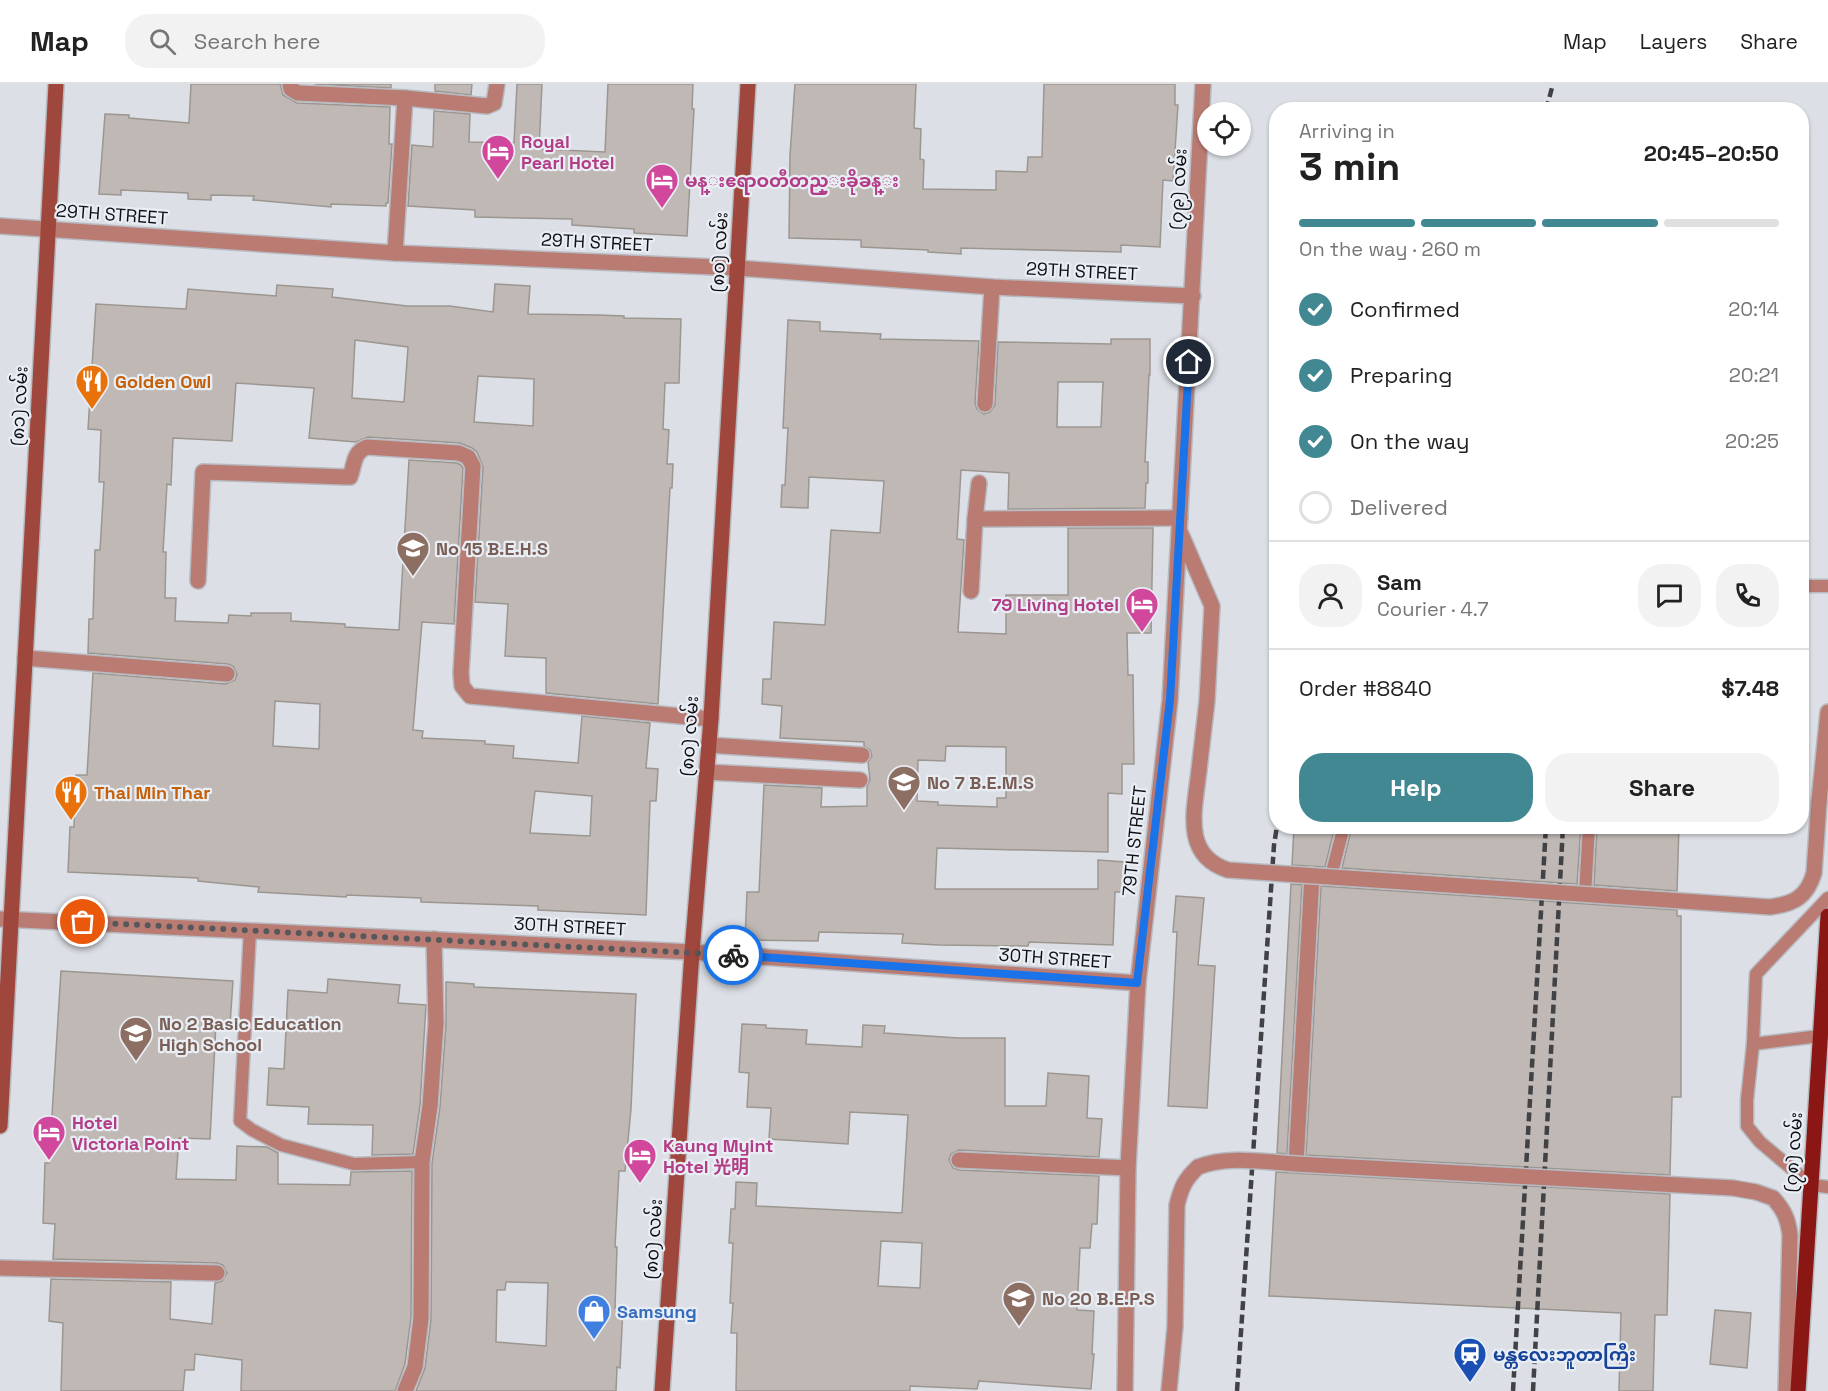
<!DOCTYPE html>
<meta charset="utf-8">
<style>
body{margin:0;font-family:"Space Grotesk","Noto Sans SC","Noto Sans Myanmar",sans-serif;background:#f2f2f2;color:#222;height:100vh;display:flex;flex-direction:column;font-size:22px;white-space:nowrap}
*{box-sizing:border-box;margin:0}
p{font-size:20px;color:#767676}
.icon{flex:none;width:33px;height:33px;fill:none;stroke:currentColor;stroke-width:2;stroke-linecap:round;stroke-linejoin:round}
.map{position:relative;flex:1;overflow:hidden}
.details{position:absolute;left:1269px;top:18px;width:540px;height:732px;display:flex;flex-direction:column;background:#fff;border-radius:24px;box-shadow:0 2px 4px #0004}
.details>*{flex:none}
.fabs{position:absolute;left:1197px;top:18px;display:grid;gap:12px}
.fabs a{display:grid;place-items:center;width:54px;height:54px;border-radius:50%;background:#fff;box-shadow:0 2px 4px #0004;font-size:30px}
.pin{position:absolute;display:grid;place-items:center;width:51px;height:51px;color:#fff;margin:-26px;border:3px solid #fff;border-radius:50%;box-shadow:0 2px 6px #0007}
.courier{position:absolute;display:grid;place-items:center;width:60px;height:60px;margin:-30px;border:4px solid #1a73e8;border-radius:50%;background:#fff;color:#222;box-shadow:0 2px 8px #0007}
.head em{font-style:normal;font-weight:700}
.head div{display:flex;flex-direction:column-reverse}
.head{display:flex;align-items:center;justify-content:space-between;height:102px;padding:0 30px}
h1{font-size:39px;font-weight:700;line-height:45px}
.bar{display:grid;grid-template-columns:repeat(4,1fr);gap:9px 6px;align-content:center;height:72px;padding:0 30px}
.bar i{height:8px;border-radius:4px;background:#e0e0e0}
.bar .on{background:#418892}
.bar p{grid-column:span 4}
.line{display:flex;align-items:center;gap:15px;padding:0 30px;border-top:2px solid #e0e0e0}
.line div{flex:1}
.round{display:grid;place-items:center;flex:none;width:63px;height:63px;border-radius:24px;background:#f2f2f2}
ol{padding:0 30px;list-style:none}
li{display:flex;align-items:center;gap:18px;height:66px}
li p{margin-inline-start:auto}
li .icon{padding:6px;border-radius:50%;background:#418892;color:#fff;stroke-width:4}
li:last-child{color:#767676}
li i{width:33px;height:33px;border:3px solid #e0e0e0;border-radius:50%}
.action{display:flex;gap:12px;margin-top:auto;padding:12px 30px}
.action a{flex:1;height:69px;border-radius:24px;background:#418892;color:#fff;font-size:24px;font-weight:700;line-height:69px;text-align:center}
.action a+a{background:#f2f2f2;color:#222}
header{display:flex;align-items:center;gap:36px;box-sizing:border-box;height:84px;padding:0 30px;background:#fff;border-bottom:2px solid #e0e0e0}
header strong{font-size:28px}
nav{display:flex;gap:33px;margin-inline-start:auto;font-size:21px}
.search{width:420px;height:54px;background:#f2f2f2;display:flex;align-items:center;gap:15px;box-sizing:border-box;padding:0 21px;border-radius:24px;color:#767676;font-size:22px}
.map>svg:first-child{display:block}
.building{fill:#bfb8b4;stroke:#9c9691;stroke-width:1.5;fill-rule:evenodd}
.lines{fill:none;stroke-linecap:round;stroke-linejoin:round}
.lane-casing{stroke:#b7bac0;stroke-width:15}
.street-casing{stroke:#b7bac0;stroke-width:18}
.secondary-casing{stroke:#b7bac0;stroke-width:18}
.primary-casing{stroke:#b7bac0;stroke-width:18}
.lane{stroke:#b97b72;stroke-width:12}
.street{stroke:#b97b72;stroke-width:15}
.secondary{stroke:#a0473d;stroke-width:15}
.primary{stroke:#8a1714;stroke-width:15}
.rail{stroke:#404246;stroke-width:4.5;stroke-dasharray:9 4.5;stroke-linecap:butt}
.street-bridge-casing{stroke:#b7bac0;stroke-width:18;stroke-linecap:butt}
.street-bridge{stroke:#b97b72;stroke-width:15}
.done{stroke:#56585c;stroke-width:6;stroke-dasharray:0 10.8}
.route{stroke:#1a73e8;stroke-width:8}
.labels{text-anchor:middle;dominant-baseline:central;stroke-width:4.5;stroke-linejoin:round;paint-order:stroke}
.hotel-label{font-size:18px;font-weight:bold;fill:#b23c85;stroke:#e9edf4;text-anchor:start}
.street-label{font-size:18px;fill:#0e0f12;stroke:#e9edf4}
.food-label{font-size:18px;font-weight:bold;fill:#c56008;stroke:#e9edf4;text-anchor:start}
.education-label{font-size:18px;font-weight:bold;fill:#785e54;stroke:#e9edf4;text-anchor:start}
.shop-label{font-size:18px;font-weight:bold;fill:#366cbe;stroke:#e9edf4;text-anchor:start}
.transit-label{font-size:18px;font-weight:bold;fill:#164399;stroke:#e9edf4;text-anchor:start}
</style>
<header>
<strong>Map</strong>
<div class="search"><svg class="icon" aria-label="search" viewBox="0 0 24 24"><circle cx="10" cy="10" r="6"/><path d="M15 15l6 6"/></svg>Search here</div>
<nav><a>Map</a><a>Layers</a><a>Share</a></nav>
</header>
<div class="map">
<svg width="1828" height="1307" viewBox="0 0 1828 1307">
<rect width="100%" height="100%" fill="#dce0e6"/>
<g class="building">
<path d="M191,0H280L283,11L297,19L390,23L389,60H392L388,119H386V122L331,120V123L253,116L254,112L211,111V116L188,115V109L121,106V111L99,110L105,30L129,31V34L189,39Z"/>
<path d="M314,0H391V4Z"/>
<path d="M435,0H472L471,11L435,7Z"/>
<path d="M517,0H542L539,65L605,68L608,0H693L692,25H694L687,152L634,149V145L572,141V135L475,133V126L408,122L412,61L433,63L434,27L470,30L469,58L514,59Z"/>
<path d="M795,0H916L914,44L921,45L920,75L924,76L923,105L996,106V87L1027,88L1028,73H1042L1044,0H1175V21H1178L1173,97L1163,96L1160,163L1121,161V168L961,164V170L928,168V166L861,163V156L789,154L790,71Z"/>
<path d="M495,200L530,202L528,230L598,231L624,232V234L681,235L679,299H665L663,345L669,346L667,380H673L672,404H670L658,620L546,609V574L505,572L508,520L475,518L483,383L477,368L472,364L460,359L368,353L356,358L309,354L314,304L236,299L232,357L173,354L171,401L167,400L163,468H166L165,514H176L175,537L228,539L229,531L251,532V529H291V537L345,540V543L399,546L409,376L457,379L461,381L463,384L454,540L422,538L413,646L423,647L422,654L485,657V660L514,662L513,674L578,679L582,632L650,639L646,684L658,685L656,717H650L646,831L538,826V822L421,818V814L347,811L346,813L258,808L259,803L198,797V794L68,788L70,743H74L76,691H87L93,589L226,600L235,596L237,590L233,582L228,580L88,569L89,535H93L95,466H100L104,398H99L101,346L88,345L96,220L186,225L188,205L276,212L277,201L333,205L332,213L407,222H450L493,228ZM355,256L408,263L404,318L352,314ZM478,292L534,295L533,342L474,338ZM275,617L320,620L319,665L273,662ZM535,707L592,712L590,752L530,749Z"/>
<path d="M788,236L820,238V247L881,250L880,255L979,257L975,319L977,325L984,330L990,328L995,321L998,258L1111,260V255H1150V291H1149L1145,378H1148V399H1146L1145,424L1008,425L1009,389L961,386L957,455L964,456L958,548L1006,550V511H1068V444H1153L1151,549H1127L1128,591H1133L1134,680H1122V710L1108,709V768L937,764L935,805H1098V776L1125,778L1124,808H1115L1113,861L1029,858L1028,862L939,861L902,859L903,850L819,848L818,857L745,856L747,808H759L764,701L822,704L821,723L867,722V702L870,696L868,678L872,672L870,666L864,662V658L780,654L782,622L762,620L763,595H771L774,538L825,541L831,446L880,449L884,397L809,393L808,424L781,423L782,401H785L788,344H783ZM1058,298H1103L1101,343H1057ZM946,662L1006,663V714H997V723L938,721V718L917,717L918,676L945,677Z"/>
<path d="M1294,742H1335L1325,783L1292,781Z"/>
<path d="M1352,742H1581L1577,800L1342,784Z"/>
<path d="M1597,742H1679L1677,807L1594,801Z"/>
<path d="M1291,800L1302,801L1287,1070L1277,1069Z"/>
<path d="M1321,802L1677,826V832H1681V1013H1672L1670,1091L1306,1071Z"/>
<path d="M1176,812L1204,814L1198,881L1215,882L1207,1024L1168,1022L1177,848H1173Z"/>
<path d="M61,887L233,897L230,941L216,940L210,1055L179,1054L176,1095L236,1096L237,1062L267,1063L278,1069V1100L350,1101L351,1088L412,1087L411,1233L405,1280L395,1307H241L242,1276L195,1270L194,1286H185L183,1307H61L63,1239L49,1237L51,1195L171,1198L170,1235L212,1240L215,1199L222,1197L227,1189L223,1181L217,1179L53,1175L55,1140L43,1139L45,1079H49Z"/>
<path d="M328,895L400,901L398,919L426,921L420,1021L413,1070L372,1071L373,1041L308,1040L309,1023L267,1021L269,984L284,985L288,906L327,909Z"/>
<path d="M446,898L474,900V903L636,910L631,1025L625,1087H619L615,1163H617L615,1224H623L620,1284L617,1283L616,1307H416L425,1284L431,1235L432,1079L440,1023L446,940ZM506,1198L548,1199L546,1262L496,1258L497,1206H505Z"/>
<path d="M742,940L766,941V944L807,946L806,960L862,963L863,941L885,942L884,949L958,954H1005V1022H1046L1048,989L1089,992L1087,1034L1102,1035L1099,1073L959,1066L951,1070L949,1076L953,1084L959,1086L1099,1092L1097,1140H1092L1090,1164H1080L1077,1226L1094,1227L1092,1270H1094L1091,1305L979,1297L977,1305L910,1302V1307H736L737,1249H731L733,1219H730L733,1159H729L731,1125H735L736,1098L757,1099L756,1122L902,1129L908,1031L850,1028L848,1060L769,1055L771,1024L747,1023L749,989L739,988ZM881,1157L922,1159L920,1204L878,1202Z"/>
<path d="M1276,1088L1670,1110L1667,1231H1655L1653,1307H1619L1621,1229L1269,1212Z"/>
<path d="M1715,1226L1751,1229L1747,1284L1710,1280Z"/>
</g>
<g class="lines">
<defs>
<g id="lane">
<path d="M1802,502H1828"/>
<path d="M1331,792L1344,742"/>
<path d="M1585,810L1589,742"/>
<path d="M1828,814L1756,890L1753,960L1747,1016V1042L1760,1058L1811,1101L1828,1103"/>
<path d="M250,846L240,1037L252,1046L281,1061L354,1080L422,1078"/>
<path d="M1753,960L1820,952"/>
</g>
<g id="street">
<path d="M290,0L291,5L298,9L405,14L487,22L494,19L497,0"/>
<path d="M0,142L395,169L738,184L992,203L1193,212"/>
<path d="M395,169L405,14"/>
<path d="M985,320L992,203"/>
<path d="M975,435L979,399"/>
<path d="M1181,450L1212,522L1207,617L1199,686"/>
<path d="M198,497L203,388L346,393H350C355,380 353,368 367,363L459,369L468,373L473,382L461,589L462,602L470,612L711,635"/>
<path d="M971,507L975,435L1180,434"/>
<path d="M25,574L227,590"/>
<path d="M708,661L862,671"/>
<path d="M706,688L860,696"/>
<path d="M1819,718L1828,628"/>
<path d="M0,835L692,868L1138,899"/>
<path d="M959,1076L1128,1084"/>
<path d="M1296,1080L1312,791"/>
<path d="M1773,1114C1784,1126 1788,1135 1790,1151L1786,1307"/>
<path d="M0,1184L217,1189"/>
<path d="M405,1307L415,1283L421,1234L422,1078L430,1022L436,939L434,855"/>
<path d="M1125,1307L1128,1084L1138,899L1170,616L1203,0"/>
<path d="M1169,1307L1175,1243L1177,1121C1181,1104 1185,1095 1198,1083"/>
</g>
<g id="secondary">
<path d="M0,1042L56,0"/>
<path d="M662,1307L692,868L711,635L748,0"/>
</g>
<path id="primary" d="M1798,1307L1828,832"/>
</defs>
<use href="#lane" class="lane-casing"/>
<use href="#street" class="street-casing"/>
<use href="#secondary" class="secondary-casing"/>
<use href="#primary" class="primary-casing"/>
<use href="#lane" class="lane"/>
<use href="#street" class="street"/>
<use href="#secondary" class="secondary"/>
<use href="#primary" class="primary"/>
<g class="rail">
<path d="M1546,26L1553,0"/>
<path d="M1237,1307L1274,761L1277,742"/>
<path d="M1513,1307L1546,742"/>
<path d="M1533,1307L1563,742"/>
</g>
<defs>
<g id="street-bridge">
<path d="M1199,686C1195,724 1181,771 1228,786L1770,823C1794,820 1807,813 1814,789L1819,718"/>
<path d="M1198,1083C1228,1071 1264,1078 1296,1080L1733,1104L1756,1108L1773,1114"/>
</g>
</defs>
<use href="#street-bridge" class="street-bridge-casing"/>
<use href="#street-bridge" class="street-bridge"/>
</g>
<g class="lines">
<path class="done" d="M83,838L733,871"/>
<path class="route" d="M733,871L1137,899L1170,616L1189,278"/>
</g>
<defs>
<symbol id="hotel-pin" viewBox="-11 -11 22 30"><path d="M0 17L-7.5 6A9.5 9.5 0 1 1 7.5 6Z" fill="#d1479c" stroke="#e9edf4"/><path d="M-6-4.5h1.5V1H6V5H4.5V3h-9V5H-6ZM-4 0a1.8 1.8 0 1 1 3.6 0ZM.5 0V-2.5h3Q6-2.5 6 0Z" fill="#fff"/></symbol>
<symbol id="restaurant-pin" viewBox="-11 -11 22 30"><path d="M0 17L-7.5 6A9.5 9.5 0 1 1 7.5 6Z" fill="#e8710a" stroke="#e9edf4"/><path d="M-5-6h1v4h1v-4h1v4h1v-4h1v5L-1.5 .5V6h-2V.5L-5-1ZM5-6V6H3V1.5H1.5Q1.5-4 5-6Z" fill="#fff"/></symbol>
<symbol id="school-pin" viewBox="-11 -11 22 30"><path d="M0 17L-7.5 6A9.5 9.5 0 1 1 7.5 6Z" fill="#8d6e63" stroke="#e9edf4"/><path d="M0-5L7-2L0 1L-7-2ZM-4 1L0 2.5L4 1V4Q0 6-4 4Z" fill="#fff"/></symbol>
<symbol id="shop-pin" viewBox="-11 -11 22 30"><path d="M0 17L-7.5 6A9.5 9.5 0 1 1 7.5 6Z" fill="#3f7fe0" stroke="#e9edf4"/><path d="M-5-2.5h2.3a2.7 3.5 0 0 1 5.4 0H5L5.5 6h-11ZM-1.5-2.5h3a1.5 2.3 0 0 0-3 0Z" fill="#fff"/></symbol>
<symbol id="station-pin" viewBox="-11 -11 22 30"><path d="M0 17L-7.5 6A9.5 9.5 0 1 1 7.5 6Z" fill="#1a4fb4" stroke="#e9edf4"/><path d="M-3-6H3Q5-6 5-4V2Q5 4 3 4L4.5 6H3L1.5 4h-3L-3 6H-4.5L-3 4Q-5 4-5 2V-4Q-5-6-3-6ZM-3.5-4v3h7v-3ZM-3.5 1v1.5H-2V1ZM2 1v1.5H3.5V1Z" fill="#fff"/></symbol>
</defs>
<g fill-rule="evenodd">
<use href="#hotel-pin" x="479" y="48" width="38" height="52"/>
<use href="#hotel-pin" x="643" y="77" width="38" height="52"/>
<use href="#restaurant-pin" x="73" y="278" width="38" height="52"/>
<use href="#school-pin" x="394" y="445" width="38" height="52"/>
<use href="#hotel-pin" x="1123" y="501" width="38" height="52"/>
<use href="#school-pin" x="885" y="679" width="38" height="52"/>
<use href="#restaurant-pin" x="52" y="689" width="38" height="52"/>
<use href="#school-pin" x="117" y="930" width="38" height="52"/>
<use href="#hotel-pin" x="30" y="1029" width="38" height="52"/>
<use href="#hotel-pin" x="621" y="1052" width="38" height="52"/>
<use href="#school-pin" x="1000" y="1195" width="38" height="52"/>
<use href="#shop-pin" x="575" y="1208" width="38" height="52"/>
<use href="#station-pin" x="1451" y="1251" width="38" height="52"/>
</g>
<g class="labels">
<g class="hotel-label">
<text x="521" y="57">Royal<tspan x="521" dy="21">Pearl Hotel</tspan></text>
<text x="685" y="96">မန္းဧရာဝတီတည္းခိုခန္း</text>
<text x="1119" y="520" text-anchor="end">79 Living Hotel</text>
<text x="72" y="1038">Hotel<tspan x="72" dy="21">Victoria Point</tspan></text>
<text x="663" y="1061">Kaung Myint<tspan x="663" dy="21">Hotel 光明</tspan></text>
</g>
<g class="street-label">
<text transform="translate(1178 105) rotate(-87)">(၇၉) လမ်း</text>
<text transform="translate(112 130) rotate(4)">29TH STREET</text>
<text transform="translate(597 158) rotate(3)">29TH STREET</text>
<text transform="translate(719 168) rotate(-87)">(၈၀) လမ်း</text>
<text transform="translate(1082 187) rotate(3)">29TH STREET</text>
<text transform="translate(19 322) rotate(-87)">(၈၁) လမ်း</text>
<text transform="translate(689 652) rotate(-86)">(၈၀) လမ်း</text>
<text transform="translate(1134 757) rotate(-84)">79TH STREET</text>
<text transform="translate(570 842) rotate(3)">30TH STREET</text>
<text transform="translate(1055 874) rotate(4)">30TH STREET</text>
<text transform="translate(1793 1068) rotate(-86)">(၇၈) လမ်း</text>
<text transform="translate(653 1155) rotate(-86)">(၈၀) လမ်း</text>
</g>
<g class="food-label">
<text x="115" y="297">Golden Owl</text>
<text x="94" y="708">Thai Min Thar</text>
</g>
<g class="education-label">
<text x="436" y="464">No 15 B.E.H.S</text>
<text x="927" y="698">No 7 B.E.M.S</text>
<text x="159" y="939">No 2 Basic Education<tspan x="159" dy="21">High School</tspan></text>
<text x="1042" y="1214">No 20 B.E.P.S</text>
</g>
<g class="shop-label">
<text x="617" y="1227">Samsung</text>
</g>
<g class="transit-label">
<text x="1493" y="1270">မန္တလေးဘူတာကြီး</text>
</g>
</g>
</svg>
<div class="fabs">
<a><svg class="icon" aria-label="locate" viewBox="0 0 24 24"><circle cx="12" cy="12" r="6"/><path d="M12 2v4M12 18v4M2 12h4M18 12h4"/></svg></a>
</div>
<div class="pin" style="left:83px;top:838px;background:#ea580c"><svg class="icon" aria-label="bag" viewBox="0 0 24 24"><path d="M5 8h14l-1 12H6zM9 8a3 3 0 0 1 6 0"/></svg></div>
<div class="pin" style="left:1189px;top:278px;background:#1f2937"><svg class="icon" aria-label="home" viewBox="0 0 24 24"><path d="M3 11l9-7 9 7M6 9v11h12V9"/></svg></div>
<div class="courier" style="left:733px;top:871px"><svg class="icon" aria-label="bike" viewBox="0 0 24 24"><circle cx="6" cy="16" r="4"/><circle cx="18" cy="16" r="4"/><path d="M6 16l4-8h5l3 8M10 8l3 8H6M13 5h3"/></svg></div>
<section class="details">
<div class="head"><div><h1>3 min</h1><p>Arriving in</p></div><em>20:45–20:50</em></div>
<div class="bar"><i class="on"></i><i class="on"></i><i class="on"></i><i></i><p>On the way · 260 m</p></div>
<ol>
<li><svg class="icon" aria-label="check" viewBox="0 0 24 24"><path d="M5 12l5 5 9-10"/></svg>Confirmed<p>20:14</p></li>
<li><svg class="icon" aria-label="check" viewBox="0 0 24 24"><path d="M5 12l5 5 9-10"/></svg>Preparing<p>20:21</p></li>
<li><svg class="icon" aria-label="check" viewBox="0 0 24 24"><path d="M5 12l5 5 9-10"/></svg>On the way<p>20:25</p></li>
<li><i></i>Delivered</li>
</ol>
<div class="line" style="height:108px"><a class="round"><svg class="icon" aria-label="person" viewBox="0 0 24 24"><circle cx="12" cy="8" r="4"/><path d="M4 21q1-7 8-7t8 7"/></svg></a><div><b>Sam</b><p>Courier · 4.7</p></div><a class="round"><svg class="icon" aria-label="chat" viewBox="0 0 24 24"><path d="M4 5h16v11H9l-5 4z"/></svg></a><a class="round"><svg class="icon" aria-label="phone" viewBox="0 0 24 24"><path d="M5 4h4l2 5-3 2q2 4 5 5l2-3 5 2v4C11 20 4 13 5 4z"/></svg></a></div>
<div class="line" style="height:78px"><div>Order #8840</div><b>$7.48</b></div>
<div class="action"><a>Help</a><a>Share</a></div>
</section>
</div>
